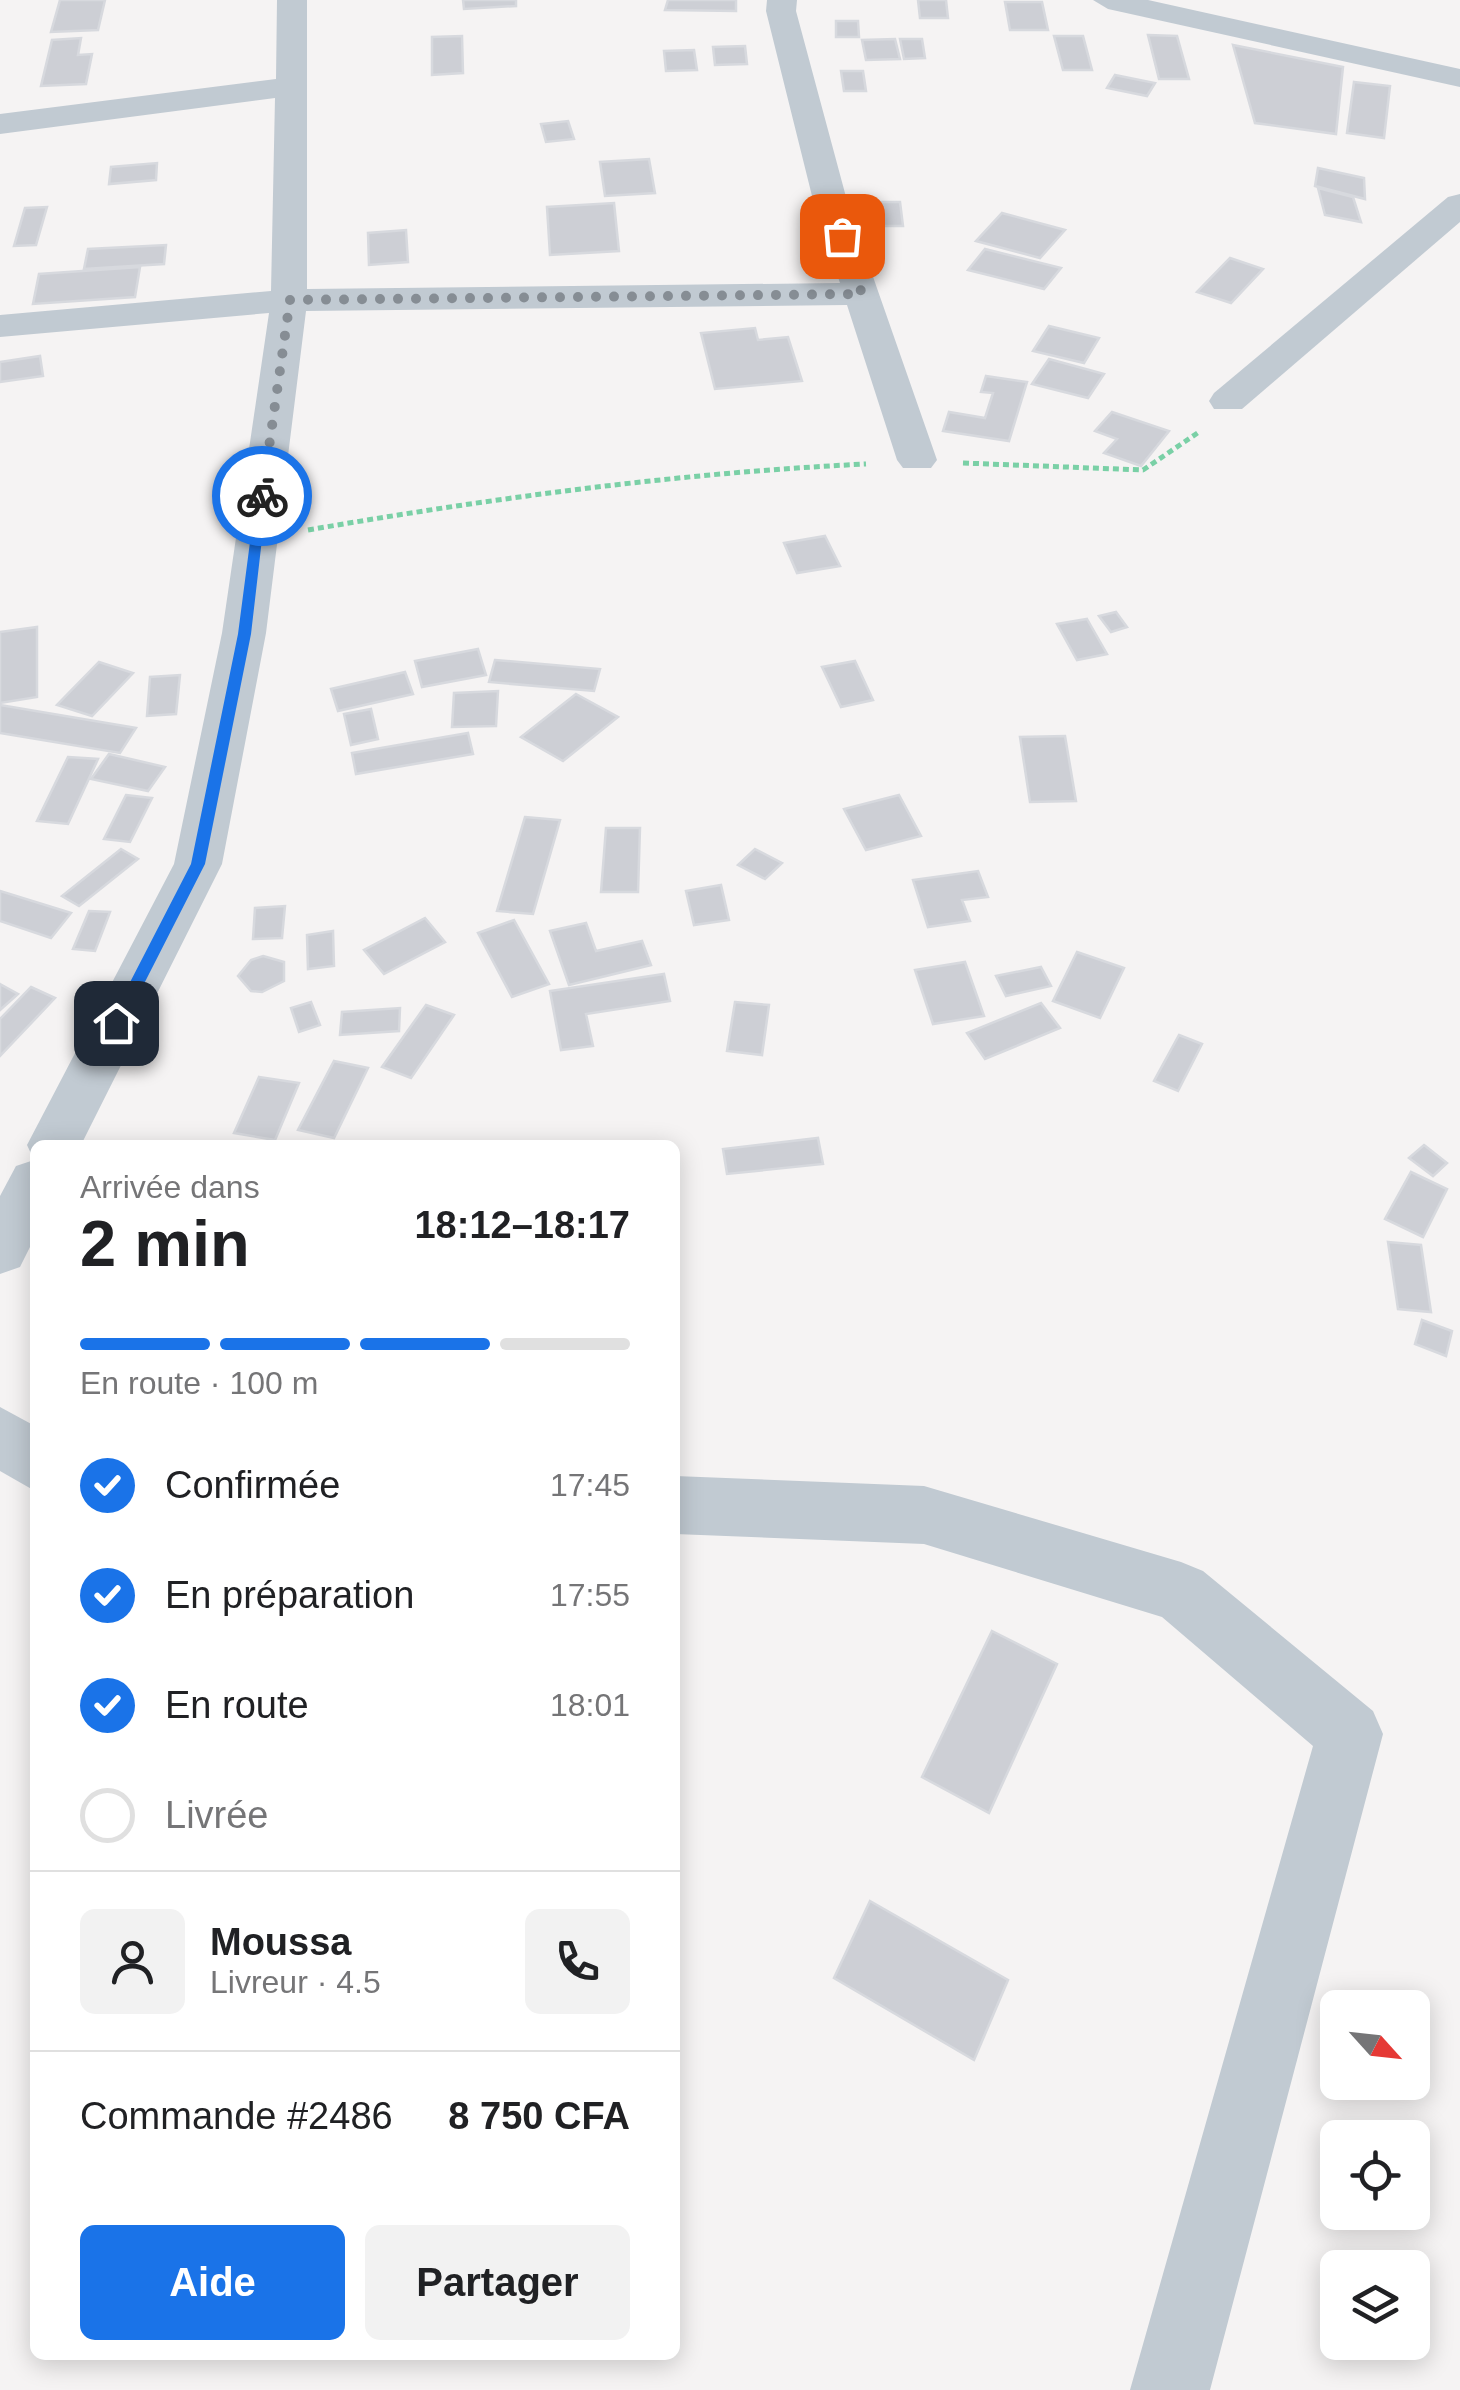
<!DOCTYPE html>
<html lang="fr">
<meta charset="utf-8">
<style>
body{margin:0;font-family:Helvetica,sans-serif;background:#f2f2f2;color:#202124;height:100vh;display:flex;flex-direction:column;font-size:38px;white-space:nowrap}
*{box-sizing:border-box;margin:0}
p{font-size:32px;color:#757577}
.icon{flex:none;width:55px;height:55px;fill:none;stroke:currentColor;stroke-width:2;stroke-linecap:round;stroke-linejoin:round}
.map{position:relative;flex:1;overflow:hidden}
.side{position:absolute;left:30px;top:1140px;width:650px;height:1220px;display:flex;flex-direction:column;background:#fff;border-radius:15px;box-shadow:0 5px 25px #0003}
.side>*{flex:none}
.needle{width:65px;rotate:117deg}
.fabs{position:absolute;left:1320px;top:1990px;display:grid;gap:20px}
.fabs a{display:grid;place-items:center;width:110px;height:110px;border-radius:15px;background:#fff;box-shadow:0 5px 25px #0003;font-size:50px}
.pin{position:absolute;display:grid;place-items:center;width:85px;height:85px;color:#fff;margin:-42px;border-radius:20px;box-shadow:0 5px 15px #0006}
.courier{position:absolute;display:grid;place-items:center;width:100px;height:100px;margin:-50px;border:8px solid #1a73e8;border-radius:50%;background:#fff;color:#222;box-shadow:0 2px 12px #0007}
.head em{font-style:normal;font-weight:700}
.head div{display:flex;flex-direction:column-reverse}
.head{display:flex;align-items:center;justify-content:space-between;height:170px;padding:0 50px}
h1{font-size:65px;font-weight:700;line-height:75px}
.bar{display:grid;grid-template-columns:repeat(4,1fr);gap:15px 10px;align-content:center;height:120px;padding:0 50px}
.bar i{height:12px;border-radius:8px;background:#e0e0e0}
.bar .on{background:#1a73e8}
.bar p{grid-column:span 4}
.line{display:flex;align-items:center;gap:25px;padding:0 50px;border-top:2px solid #e0e0e0}
.line div{flex:1}
.round{display:grid;place-items:center;flex:none;width:105px;height:105px;border-radius:15px;background:#f2f2f2}
ol{padding:0 50px;list-style:none}
li{display:flex;align-items:center;gap:30px;height:110px}
li p{margin-inline-start:auto}
li .icon{padding:10px;border-radius:50%;background:#1a73e8;color:#fff;stroke-width:4}
li:last-child{color:#757577}
li i{width:55px;height:55px;border:5px solid #e0e0e0;border-radius:50%}
.primary-button{display:flex;gap:20px;margin-top:auto;padding:20px 50px}
.primary-button a{flex:1;height:115px;border-radius:15px;background:#1a73e8;color:#fff;font-size:40px;font-weight:700;line-height:115px;text-align:center}
.primary-button a+a{background:#f2f2f2;color:#202124}
.map>svg:first-child{display:block}
.building{fill:#cdcfd5;stroke:#d7d9de;stroke-width:2.5}
.lines{fill:none;stroke-linecap:round;stroke-linejoin:round}
.path{stroke:#7ad0a6;stroke-width:5;stroke-dasharray:6 4;stroke-linecap:butt}
.minor{fill:#c1cad2;fill-rule:evenodd}
.route{fill:#1a73e8}
.done{stroke:#868d94;stroke-width:10;stroke-dasharray:0 18}
</style>
<div class="map">
<svg width="1460" height="2390" viewBox="0 0 1460 2390">
<rect width="100%" height="100%" fill="#f5f3f3"/>
<g class="building">
<path d="M60,0H105L98,30L51,32Z"/>
<path d="M463,0H516V6L464,9Z"/>
<path d="M668,0H736V11L665,10Z"/>
<path d="M918,0H946L948,18H920Z"/>
<path d="M1005,2H1042L1048,30H1010Z"/>
<path d="M836,21H858L859,37H836Z"/>
<path d="M1148,35L1177,36L1189,79H1159Z"/>
<path d="M462,36L463,73L432,75V37Z"/>
<path d="M1054,36H1083L1092,70H1063Z"/>
<path d="M81,38L78,55L92,54L86,84L41,86L52,40Z"/>
<path d="M895,39L900,59L866,60L862,40Z"/>
<path d="M900,39H922L925,58L904,59Z"/>
<path d="M1233,45L1343,67L1336,134L1255,123Z"/>
<path d="M745,46L747,64L715,65L713,47Z"/>
<path d="M694,50L697,70L666,71L664,51Z"/>
<path d="M841,71H863L866,91H844Z"/>
<path d="M1115,75L1155,83L1147,96L1107,88Z"/>
<path d="M1354,82L1390,86L1384,138L1347,133Z"/>
<path d="M568,121L574,139L546,142L541,124Z"/>
<path d="M649,159L655,193L605,196L600,162Z"/>
<path d="M157,163L156,180L109,184L111,167Z"/>
<path d="M1318,168L1364,178L1365,199L1315,186Z"/>
<path d="M1318,188L1353,197L1361,222L1325,215Z"/>
<path d="M876,202H900L903,226H878Z"/>
<path d="M614,203L619,251L550,255L547,207Z"/>
<path d="M47,207L36,245L14,246L25,208Z"/>
<path d="M1002,213L1065,230L1040,258L976,241Z"/>
<path d="M406,230L408,262L369,265L368,233Z"/>
<path d="M166,245L164,264L84,269L88,249Z"/>
<path d="M985,249L1061,268L1044,289L968,270Z"/>
<path d="M1230,258L1263,269L1231,303L1197,292Z"/>
<path d="M140,267L135,297L33,304L39,274Z"/>
<path d="M1049,326L1099,338L1084,363L1033,351Z"/>
<path d="M755,328L758,340L788,337L802,381L715,389L701,333Z"/>
<path d="M40,356L43,376L0,382V362Z"/>
<path d="M1049,359L1104,374L1088,398L1032,384Z"/>
<path d="M986,376L1027,382L1009,441L943,431L949,412L985,418L993,393L981,392Z"/>
<path d="M1112,412L1169,431L1141,466L1104,453L1117,439L1095,431Z"/>
<path d="M825,536L840,566L797,573L784,543Z"/>
<path d="M1116,612L1127,627L1111,632L1099,616Z"/>
<path d="M1087,619L1107,654L1077,660L1057,624Z"/>
<path d="M37,627V697L0,703V632Z"/>
<path d="M478,649L486,675L422,687L415,661Z"/>
<path d="M495,660L600,669L594,691L489,682Z"/>
<path d="M855,661L873,700L841,707L822,667Z"/>
<path d="M99,662L133,673L92,716L57,705Z"/>
<path d="M405,672L413,694L338,711L331,689Z"/>
<path d="M180,675L176,714L147,716L150,677Z"/>
<path d="M498,691L496,726L452,727L454,693Z"/>
<path d="M576,694L618,717L563,761L521,737Z"/>
<path d="M0,705L136,728L120,753L0,733Z"/>
<path d="M371,709L378,739L351,745L344,714Z"/>
<path d="M468,733L473,754L356,774L352,753Z"/>
<path d="M1065,736L1076,801L1030,802L1020,737Z"/>
<path d="M109,754L165,767L148,791L91,779Z"/>
<path d="M68,757L98,759L68,824L37,821Z"/>
<path d="M126,795L152,798L130,842L104,839Z"/>
<path d="M899,795L921,836L866,850L844,809Z"/>
<path d="M525,817L560,820L533,914L497,911Z"/>
<path d="M606,828H640L638,892H601Z"/>
<path d="M121,849L138,859L79,906L62,896Z"/>
<path d="M755,849L782,863L765,879L738,865Z"/>
<path d="M978,871L988,897L962,900L970,921L928,927L913,880Z"/>
<path d="M721,885L729,920L694,925L686,891Z"/>
<path d="M0,891L71,913L51,938L0,921Z"/>
<path d="M285,906L282,938L253,939L255,908Z"/>
<path d="M89,911L110,912L95,951L73,949Z"/>
<path d="M425,918L445,942L384,974L364,950Z"/>
<path d="M514,920L549,984L512,997L478,933Z"/>
<path d="M586,923L596,951L642,941L651,965L569,985L550,931Z"/>
<path d="M333,931L334,966L308,969L307,935Z"/>
<path d="M1077,952L1124,968L1100,1018L1053,1001Z"/>
<path d="M263,956L284,962V981L262,992L251,991L238,976L251,960Z"/>
<path d="M965,962L984,1016L933,1024L915,970Z"/>
<path d="M1041,967L1051,986L1006,996L996,976Z"/>
<path d="M664,974L670,1001L586,1014L593,1046L561,1050L550,991Z"/>
<path d="M0,984L18,994L0,1010Z"/>
<path d="M31,987L55,998L0,1056V1019Z"/>
<path d="M311,1002L320,1025L299,1032L291,1008Z"/>
<path d="M735,1002L769,1005L762,1055L727,1051Z"/>
<path d="M1041,1003L1060,1028L985,1059L967,1033Z"/>
<path d="M426,1005L454,1015L411,1078L382,1067Z"/>
<path d="M400,1008L399,1031L340,1035L342,1012Z"/>
<path d="M1179,1035L1202,1044L1178,1091L1154,1081Z"/>
<path d="M334,1061L368,1068L334,1138L298,1130Z"/>
<path d="M259,1077L299,1083L275,1140L234,1133Z"/>
<path d="M818,1138L823,1164L727,1174L723,1149Z"/>
<path d="M1424,1145L1447,1163L1433,1176L1409,1158Z"/>
<path d="M1411,1172L1447,1189L1423,1237L1385,1219Z"/>
<path d="M1388,1242L1421,1245L1431,1312L1398,1309Z"/>
<path d="M1422,1320L1452,1331L1446,1356L1415,1344Z"/>
<path d="M992,1631L1057,1664L989,1813L922,1777Z"/>
<path d="M870,1901L1008,1980L974,2060L834,1978Z"/>
</g>
<g class="lines">
<g class="path">
<path d="M963,463L1143,470L1199,432"/>
<path d="M308,530C493,498 678,473 866,464"/>
</g>
<g class="minor">
<path d="M277,0H307V289L840,283L815,208L766,11L767,0H797L796,11L849,208L937,460L931,468H903L897,460L847,305L306,311L266,633L222,864L81,1145H35V1237L20,1267L0,1274V1196L16,1166L34,1160L27,1145L174,864L222,633L269,313L0,337V315L271,291L275,98L0,134V114L276,79Z"/>
<path d="M1093,0H1148L1460,69V87L1108,9Z"/>
<path d="M1460,194V222L1242,409H1214L1209,401L1214,393L1448,197Z"/>
<path d="M0,1407L35,1426V1491L0,1471Z"/>
<path d="M675,1476L924,1486L1181,1562L1203,1571L1373,1711L1383,1734L1210,2390H1130L1313,1746L1162,1617L924,1544L675,1534Z"/>
</g>
</g>
<path class="route" d="M262,493L267,496L251,634L205,864L122,1027L116,1029L109,1023L191,864L238,634L256,496Z"/>
<g class="lines">
<path class="done" d="M262,496L290,300L862,294L842,236"/>
</g>
</svg>
<div class="fabs">
<a><svg class="needle" viewBox="-14 -14 28 28"><path d="M0-13l5 13h-10z" fill="#e53935"/><path d="M0 13l5-13h-10z" fill="#757577"/></svg></a>
<a><svg class="icon" aria-label="locate" viewBox="0 0 24 24"><circle cx="12" cy="12" r="6"/><path d="M12 2v4M12 18v4M2 12h4M18 12h4"/></svg></a>
<a><svg class="icon" aria-label="layers" viewBox="0 0 24 24"><path d="M12 4l9 5-9 5-9-5zM3 14l9 5 9-5"/></svg></a>
</div>
<div class="pin" style="left:842px;top:236px;background:#ea580c"><svg class="icon" aria-label="bag" viewBox="0 0 24 24"><path d="M5 8h14l-1 12H6zM9 8a3 3 0 0 1 6 0"/></svg></div>
<div class="pin" style="left:116px;top:1023px;background:#1f2937"><svg class="icon" aria-label="home" viewBox="0 0 24 24"><path d="M3 11l9-7 9 7M6 9v11h12V9"/></svg></div>
<div class="courier" style="left:262px;top:496px"><svg class="icon" aria-label="bike" viewBox="0 0 24 24"><circle cx="6" cy="16" r="4"/><circle cx="18" cy="16" r="4"/><path d="M6 16l4-8h5l3 8M10 8l3 8H6M13 5h3"/></svg></div>
<section class="side">
<div class="head"><div><h1>2 min</h1><p>Arrivée dans</p></div><em>18:12–18:17</em></div>
<div class="bar"><i class="on"></i><i class="on"></i><i class="on"></i><i></i><p>En route · 100 m</p></div>
<ol>
<li><svg class="icon" aria-label="check" viewBox="0 0 24 24"><path d="M5 12l5 5 9-10"/></svg>Confirmée<p>17:45</p></li>
<li><svg class="icon" aria-label="check" viewBox="0 0 24 24"><path d="M5 12l5 5 9-10"/></svg>En préparation<p>17:55</p></li>
<li><svg class="icon" aria-label="check" viewBox="0 0 24 24"><path d="M5 12l5 5 9-10"/></svg>En route<p>18:01</p></li>
<li><i></i>Livrée</li>
</ol>
<div class="line" style="height:180px"><a class="round"><svg class="icon" aria-label="person" viewBox="0 0 24 24"><circle cx="12" cy="8" r="4"/><path d="M4 21q1-7 8-7t8 7"/></svg></a><div><b>Moussa</b><p>Livreur · 4.5</p></div><a class="round"><svg class="icon" aria-label="phone" viewBox="0 0 24 24"><path d="M5 4h4l2 5-3 2q2 4 5 5l2-3 5 2v4C11 20 4 13 5 4z"/></svg></a></div>
<div class="line" style="height:130px"><div>Commande #2486</div><b>8 750 CFA</b></div>
<div class="primary-button"><a>Aide</a><a>Partager</a></div>
</section>
</div>
